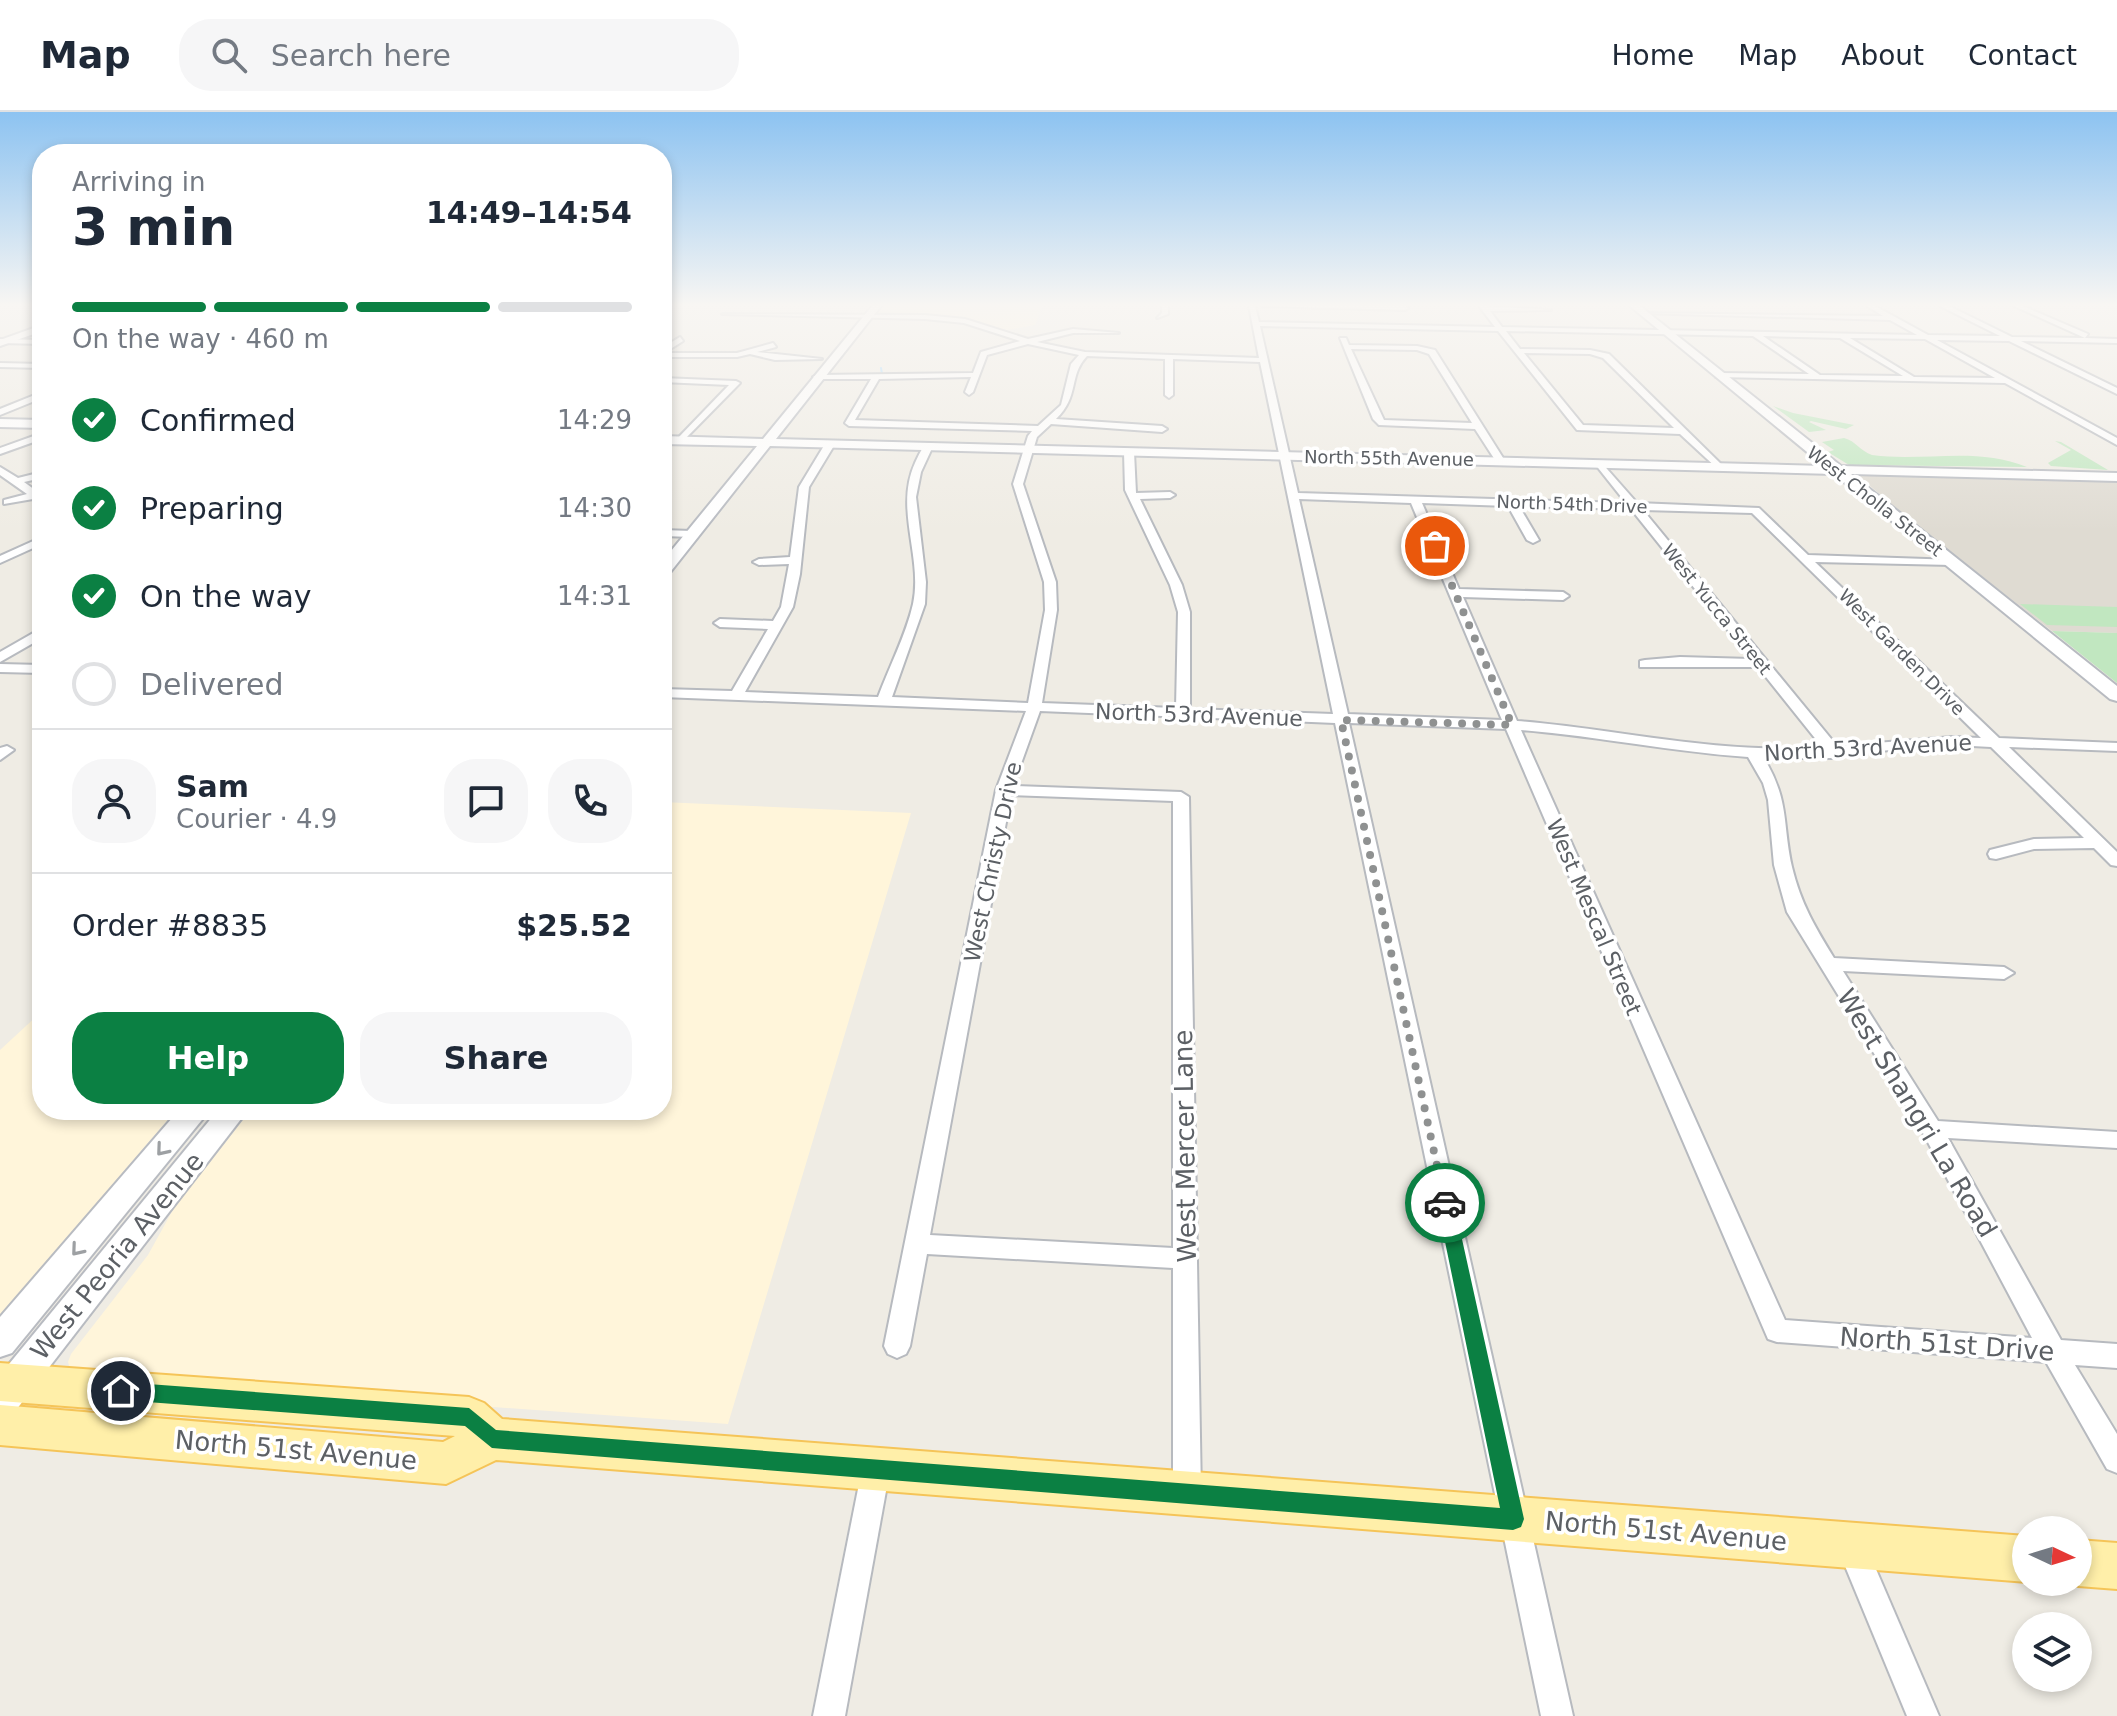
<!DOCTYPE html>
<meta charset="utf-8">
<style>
body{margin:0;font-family:"DejaVu Sans",sans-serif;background:#f6f6f7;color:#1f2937;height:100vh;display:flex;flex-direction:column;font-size:30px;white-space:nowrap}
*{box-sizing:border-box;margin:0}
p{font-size:26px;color:#747a83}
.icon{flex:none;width:44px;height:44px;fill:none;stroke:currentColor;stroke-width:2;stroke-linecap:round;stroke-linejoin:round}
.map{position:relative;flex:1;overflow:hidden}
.drawer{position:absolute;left:32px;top:32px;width:640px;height:976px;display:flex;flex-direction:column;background:#fff;border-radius:32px;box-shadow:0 4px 12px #0003}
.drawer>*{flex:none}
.needle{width:52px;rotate:94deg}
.buttons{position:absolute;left:2012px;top:1404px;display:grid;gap:16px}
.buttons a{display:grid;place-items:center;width:80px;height:80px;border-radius:50%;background:#fff;box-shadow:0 4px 12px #0003;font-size:40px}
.pin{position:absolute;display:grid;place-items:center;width:68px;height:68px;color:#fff;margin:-34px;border:4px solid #fff;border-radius:50%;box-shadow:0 2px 8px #0007}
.courier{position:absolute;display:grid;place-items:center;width:80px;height:80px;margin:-40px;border:6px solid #0b8043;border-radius:50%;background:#fff;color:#222;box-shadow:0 2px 10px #0007}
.headline em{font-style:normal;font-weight:600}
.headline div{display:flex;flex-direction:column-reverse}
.headline{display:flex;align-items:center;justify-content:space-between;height:136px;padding:0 40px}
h1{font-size:52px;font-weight:600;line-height:60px}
.bar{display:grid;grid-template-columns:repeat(4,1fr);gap:12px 8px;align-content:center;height:96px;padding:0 40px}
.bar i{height:10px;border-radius:6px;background:#e0e1e3}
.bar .active{background:#0b8043}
.bar p{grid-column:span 4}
.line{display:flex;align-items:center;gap:20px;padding:0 40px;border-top:2px solid #e0e1e3}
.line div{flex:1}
.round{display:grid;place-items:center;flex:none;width:84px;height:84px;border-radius:32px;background:#f6f6f7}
ol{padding:0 40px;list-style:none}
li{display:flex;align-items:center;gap:24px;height:88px}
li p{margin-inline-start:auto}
li .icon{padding:8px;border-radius:50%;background:#0b8043;color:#fff;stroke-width:4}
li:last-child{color:#747a83}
li i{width:44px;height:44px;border:4px solid #e0e1e3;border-radius:50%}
.cta{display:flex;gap:16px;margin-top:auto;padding:16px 40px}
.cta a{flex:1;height:92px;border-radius:32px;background:#0b8043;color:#fff;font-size:32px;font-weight:600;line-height:92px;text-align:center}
.cta a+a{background:#f6f6f7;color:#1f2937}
header{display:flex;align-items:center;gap:48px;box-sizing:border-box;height:112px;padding:0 40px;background:#fff;border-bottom:2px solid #e0e1e3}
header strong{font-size:38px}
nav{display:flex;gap:44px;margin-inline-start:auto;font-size:28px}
.search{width:560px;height:72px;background:#f6f6f7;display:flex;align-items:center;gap:20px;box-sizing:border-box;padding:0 28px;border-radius:32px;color:#747a83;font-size:30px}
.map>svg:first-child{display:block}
.commercial{fill:#fff5da}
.education{fill:#dfdbd2}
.green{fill:#c1e7c0}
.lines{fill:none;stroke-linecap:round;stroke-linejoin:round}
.stream{stroke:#a4daff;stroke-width:2}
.street-casing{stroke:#b7babf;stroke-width:4}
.secondary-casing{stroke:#b8bbc1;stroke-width:4}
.primary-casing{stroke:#f5c458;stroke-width:4}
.street{fill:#fff;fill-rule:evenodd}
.secondary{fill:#fff;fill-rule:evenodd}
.primary{fill:#ffefa9;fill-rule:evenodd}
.oneway{stroke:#9da0a3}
.route{fill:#0b8043}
.done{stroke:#8f9191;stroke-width:8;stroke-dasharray:0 14.4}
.labels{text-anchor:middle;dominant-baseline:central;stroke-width:7;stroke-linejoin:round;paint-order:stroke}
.far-street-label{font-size:18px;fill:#5c6065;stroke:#fff}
.street-label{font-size:22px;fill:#5c6065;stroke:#fff}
.near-street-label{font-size:26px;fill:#5c6065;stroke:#fff}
</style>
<header>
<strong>Map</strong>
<div class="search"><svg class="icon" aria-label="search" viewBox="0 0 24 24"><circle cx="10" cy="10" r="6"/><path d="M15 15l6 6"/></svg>Search here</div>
<nav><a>Home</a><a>Map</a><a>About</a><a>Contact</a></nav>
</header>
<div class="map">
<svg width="2117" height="1604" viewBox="0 0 2117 1604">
<rect width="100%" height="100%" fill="#efece4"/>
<g class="commercial">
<path d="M883,194H1042L1035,213L1007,218L956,206L877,201Z"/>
<path d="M662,690L911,701L728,1312L92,1266L71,1260L68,1250L71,1242L148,1143L174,1096L251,998H662Z"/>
<path d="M40,901L42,998H176L0,1205V938Z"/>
</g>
<path class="education" d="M1863,363L2117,366V521L2052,519L1906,405L1860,365Z"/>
<g class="green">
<path d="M1773,294L1793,301L1854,313L1846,317L1811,309L1809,310L1826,318L1809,320Z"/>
<path d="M1844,326C1856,329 1860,339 1872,343C1924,350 1977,334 2027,355L1849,353L1828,340L1834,338L1822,330Z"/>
<path d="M2055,329L2061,330L2108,358L2051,354L2048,351L2071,338Z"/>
<path d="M2020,492L2117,495V515L2047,513Z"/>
<path d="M2052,519L2117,521V571Z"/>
</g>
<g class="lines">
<path class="stream" d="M881,256L882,262"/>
<defs>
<g id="street">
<path d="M1162,194H1168V202L1157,206L1162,201Z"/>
<path d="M1249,194H1255L1259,210L1495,215L1479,194H1486L1551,198L1490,199L1502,215L1917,223L1890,208L1640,201L1883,204L1867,194H1875L1928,223L2000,224L1940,194H1949L2012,225L2085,226L2014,194H2023L2088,222L2085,226L2117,227V231L2021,229L2117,276V282L2009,229L1937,228L2117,326V333L2005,271L1716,265L1719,261L1809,262L1753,224L1506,219L1520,237L1590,238L1609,242L1722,353L1724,355L1719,358L1680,322L1577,318L1498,219L1260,214L1298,381L1626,391L1595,352L1600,349L1637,391L1759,396L1808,443L1956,448L1958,450L1952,453L1815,450L1999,626L2117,631V639L2009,635L2117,740V754L2111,753L2094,736L2034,737L1996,747L1990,746L1988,742L1990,738L2034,727L2084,726L1991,635L1953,633L1842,642L1835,646H1764C1790,690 1782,710 1792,755C1801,792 1815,815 1834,846L2004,855L2014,861L2004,867L1843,859L1938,1009L2117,1020V1036L1948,1026L2061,1228L2117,1232V1256L2075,1253L2117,1322V1361L2107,1357L2046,1250L1777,1230L1768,1227L1506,617L1349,611L1573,1604H1541L1335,611L1040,599L1013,674L1181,680L1189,685L1201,1382L1197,1392L1187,1396L1177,1392L1173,1382V1156L927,1142L910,1234L906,1242L897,1246L888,1242L884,1234L996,678L1026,599L662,585V577L732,579L768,517L720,515L714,511L720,507L773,509L781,495L789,452L759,453L753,450L759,447L790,445L799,375L825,332L830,329L835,332L809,375L800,462L793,495L745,580L878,585C889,555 906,523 913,492C923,445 894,397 915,351C919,343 921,336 928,331L933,334L921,360L916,385L926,470L925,492L892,585L1028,591L1045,498L1044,470L1013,372L1028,324L1032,319L849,314L845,311L871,267H817L813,265L817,263L973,261L981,240L1020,229L964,211L925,207L722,202L925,203L965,207L1028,227L1073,217L1119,221H1073L1037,230L1085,240L1259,246ZM1763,224L1840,226L1903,264L1820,263ZM1850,226L1925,227L1995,266L1914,265ZM1028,232L1079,243L1071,252L1061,293L1038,314L855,308L879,267L971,265L965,280L969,283L973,280L987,243ZM1524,241L1590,242L1603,246L1674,316L1583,313ZM1087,244L1165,247V283L1169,286L1173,283V247L1260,250L1333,602L1190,597V500L1182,473L1140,387L1170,386L1175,383L1170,380L1136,381L1134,340L1129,337L1124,340L1125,378L1170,473L1178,500L1176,596L1042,591L1057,498L1056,470L1023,372L1037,325L1051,312L1162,320L1167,317L1162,314L1056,307C1080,284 1068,264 1087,244ZM1299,387L1411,391L1502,608L1348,602ZM1422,391L1508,394L1527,428L1533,431L1539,428L1519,394L1631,397L1751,547L1680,545L1645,548L1640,549V555H1758L1822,635C1719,643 1619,617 1517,609L1463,485L1563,488L1569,484L1563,480L1459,477ZM1643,398L1752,401L1981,626L1953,625L1837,634ZM1521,618C1597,624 1672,640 1748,645L1763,671L1768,688L1774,753L1787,800L1923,1021L2032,1226L1785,1208ZM1011,683L1173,689V1136L930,1123Z"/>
<path d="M1262,194H1406L1408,196L1405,198Z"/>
<path d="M680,225L683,229L664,241H737L773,231L776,235L757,240L822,247L775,248L750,242L737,245H662V236Z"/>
<path d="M1340,226H1346L1349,233L1417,234L1435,238L1505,349L1503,351H1497L1475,317L1379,313L1373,307ZM1351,237L1417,238L1429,242L1472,311L1384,308Z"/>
<path d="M0,227L42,228V232L0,231Z"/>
<path d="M0,251L42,252V256L0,255Z"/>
<path d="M662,266L736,269L740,271L681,331L678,326L729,273L662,270Z"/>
<path d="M42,280V286L0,303V297Z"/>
<path d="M42,321V327L0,342V336Z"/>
<path d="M0,355L18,366L42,360V366L24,370L42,383V391L33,387L4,392V388L27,382L0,363Z"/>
<path d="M662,418L692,419L698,422L692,425L662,424Z"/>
<path d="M42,425V432L0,451V444Z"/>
<path d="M42,516V526L0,550V540Z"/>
<path d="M0,552L42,553V561L0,560Z"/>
<path d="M7,634L14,638L0,648V636Z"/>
<path d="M876,1343L886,1347L890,1357L845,1604H813L862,1357L866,1347Z"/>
<path d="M1853,1422L1863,1427L1939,1604H1907L1838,1437L1843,1427Z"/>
</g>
<g id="secondary">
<path d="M872,194H881L776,327L1824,354L1630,194H1640L1841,354L2117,361V369L1851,362L2117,574V589L2110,587L1834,362L770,334L668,463L662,465V450L757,334L662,332V324L763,327Z"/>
<path d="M42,213V219L0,234V228Z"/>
<path d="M0,307L42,308V316L0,315Z"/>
<path d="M179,998H210L12,1241L0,1245V1205Z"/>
<path d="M218,998H248L13,1302L0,1307V1263Z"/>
</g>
<g id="primary">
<path d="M0,1251L469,1285L484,1291L502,1307L2026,1424L2027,1470L496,1348L446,1372L0,1333V1293L443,1330L455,1324L0,1289Z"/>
<path d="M2078,1428L2117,1431V1477L2078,1474L2068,1470H2078Z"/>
</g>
</defs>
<use href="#street" class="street-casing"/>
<use href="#secondary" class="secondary-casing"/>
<use href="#primary" class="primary-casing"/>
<use href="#street" class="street"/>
<use href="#secondary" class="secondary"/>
<use href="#primary" class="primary"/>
</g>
<defs><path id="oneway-chevron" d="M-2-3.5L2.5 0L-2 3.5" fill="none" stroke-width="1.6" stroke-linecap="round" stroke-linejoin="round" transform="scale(2)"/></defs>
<g class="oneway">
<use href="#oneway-chevron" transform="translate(162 1038) rotate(130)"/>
<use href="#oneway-chevron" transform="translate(77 1138) rotate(130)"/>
</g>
<linearGradient id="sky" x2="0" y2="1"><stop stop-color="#8dc3f1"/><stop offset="0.46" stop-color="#f8f6f3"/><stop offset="1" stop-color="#f8f6f3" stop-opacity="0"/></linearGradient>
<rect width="2117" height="419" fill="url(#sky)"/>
<path class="route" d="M1445,1085L1454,1091L1524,1407L1521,1415L1513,1418L492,1336L465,1314L121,1288L114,1285L111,1279L114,1273L121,1270L469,1296L496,1318L1500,1396L1437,1091Z"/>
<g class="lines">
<path class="done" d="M1435,434L1512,613L1341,608L1445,1091"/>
</g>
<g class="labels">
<g class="far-street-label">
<text transform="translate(1389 346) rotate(1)">North 55th Avenue</text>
<text transform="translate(1875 389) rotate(38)">West Cholla Street</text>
<text transform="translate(1572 392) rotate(2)">North 54th Drive</text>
<text transform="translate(1717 497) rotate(51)">West Yucca Street</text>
<text transform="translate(1902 540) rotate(45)">West Garden Drive</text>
</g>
<g class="street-label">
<text transform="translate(1199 603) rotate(2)">North 53rd Avenue</text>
<text transform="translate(1868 636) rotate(-3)">North 53rd Avenue</text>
<text transform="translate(993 750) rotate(-78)">West Christy Drive</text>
<text transform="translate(1594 805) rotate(67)">West Mescal Street</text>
</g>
<g class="near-street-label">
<text transform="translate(1917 1001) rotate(59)">West Shangri La Road</text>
<text transform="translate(1185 1034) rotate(-91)">West Mercer Lane</text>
<text transform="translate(117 1144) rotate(-51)">West Peoria Avenue</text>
<text transform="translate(1947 1232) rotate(4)">North 51st Drive</text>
<text transform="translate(296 1338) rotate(5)">North 51st Avenue</text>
<text transform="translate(1666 1419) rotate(5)">North 51st Avenue</text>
</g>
</g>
</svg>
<div class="buttons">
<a><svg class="needle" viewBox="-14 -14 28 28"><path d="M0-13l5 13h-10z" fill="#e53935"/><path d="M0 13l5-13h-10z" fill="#747a83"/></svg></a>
<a><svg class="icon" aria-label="layers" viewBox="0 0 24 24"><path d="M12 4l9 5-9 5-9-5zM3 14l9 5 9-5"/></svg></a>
</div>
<div class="pin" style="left:1435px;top:434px;background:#ea580c"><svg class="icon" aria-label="bag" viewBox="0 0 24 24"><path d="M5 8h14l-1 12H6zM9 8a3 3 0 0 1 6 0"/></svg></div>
<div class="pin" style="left:121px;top:1279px;background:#1f2937"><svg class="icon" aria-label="home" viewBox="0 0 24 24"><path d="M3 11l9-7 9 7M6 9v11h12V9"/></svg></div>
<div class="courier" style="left:1445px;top:1091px"><svg class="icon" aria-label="car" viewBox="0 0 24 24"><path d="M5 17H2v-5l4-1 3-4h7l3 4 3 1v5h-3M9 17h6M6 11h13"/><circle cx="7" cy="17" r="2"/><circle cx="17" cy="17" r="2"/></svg></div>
<section class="drawer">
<div class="headline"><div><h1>3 min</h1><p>Arriving in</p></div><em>14:49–14:54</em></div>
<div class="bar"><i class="active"></i><i class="active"></i><i class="active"></i><i></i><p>On the way · 460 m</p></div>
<ol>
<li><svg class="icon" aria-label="check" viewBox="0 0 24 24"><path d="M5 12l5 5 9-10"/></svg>Confirmed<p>14:29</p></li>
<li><svg class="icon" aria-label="check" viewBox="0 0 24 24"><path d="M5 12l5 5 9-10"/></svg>Preparing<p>14:30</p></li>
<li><svg class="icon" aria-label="check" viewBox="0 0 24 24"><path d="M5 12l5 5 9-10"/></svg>On the way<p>14:31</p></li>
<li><i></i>Delivered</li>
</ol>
<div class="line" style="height:144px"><a class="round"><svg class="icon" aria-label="person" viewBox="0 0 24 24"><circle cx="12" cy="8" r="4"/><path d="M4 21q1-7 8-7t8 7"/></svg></a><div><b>Sam</b><p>Courier · 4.9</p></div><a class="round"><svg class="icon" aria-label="chat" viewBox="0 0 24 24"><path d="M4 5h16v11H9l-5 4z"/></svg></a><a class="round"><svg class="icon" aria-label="phone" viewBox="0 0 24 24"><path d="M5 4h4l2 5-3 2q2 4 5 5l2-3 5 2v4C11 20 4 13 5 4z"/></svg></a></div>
<div class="line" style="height:104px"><div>Order #8835</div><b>$25.52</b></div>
<div class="cta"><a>Help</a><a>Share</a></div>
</section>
</div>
